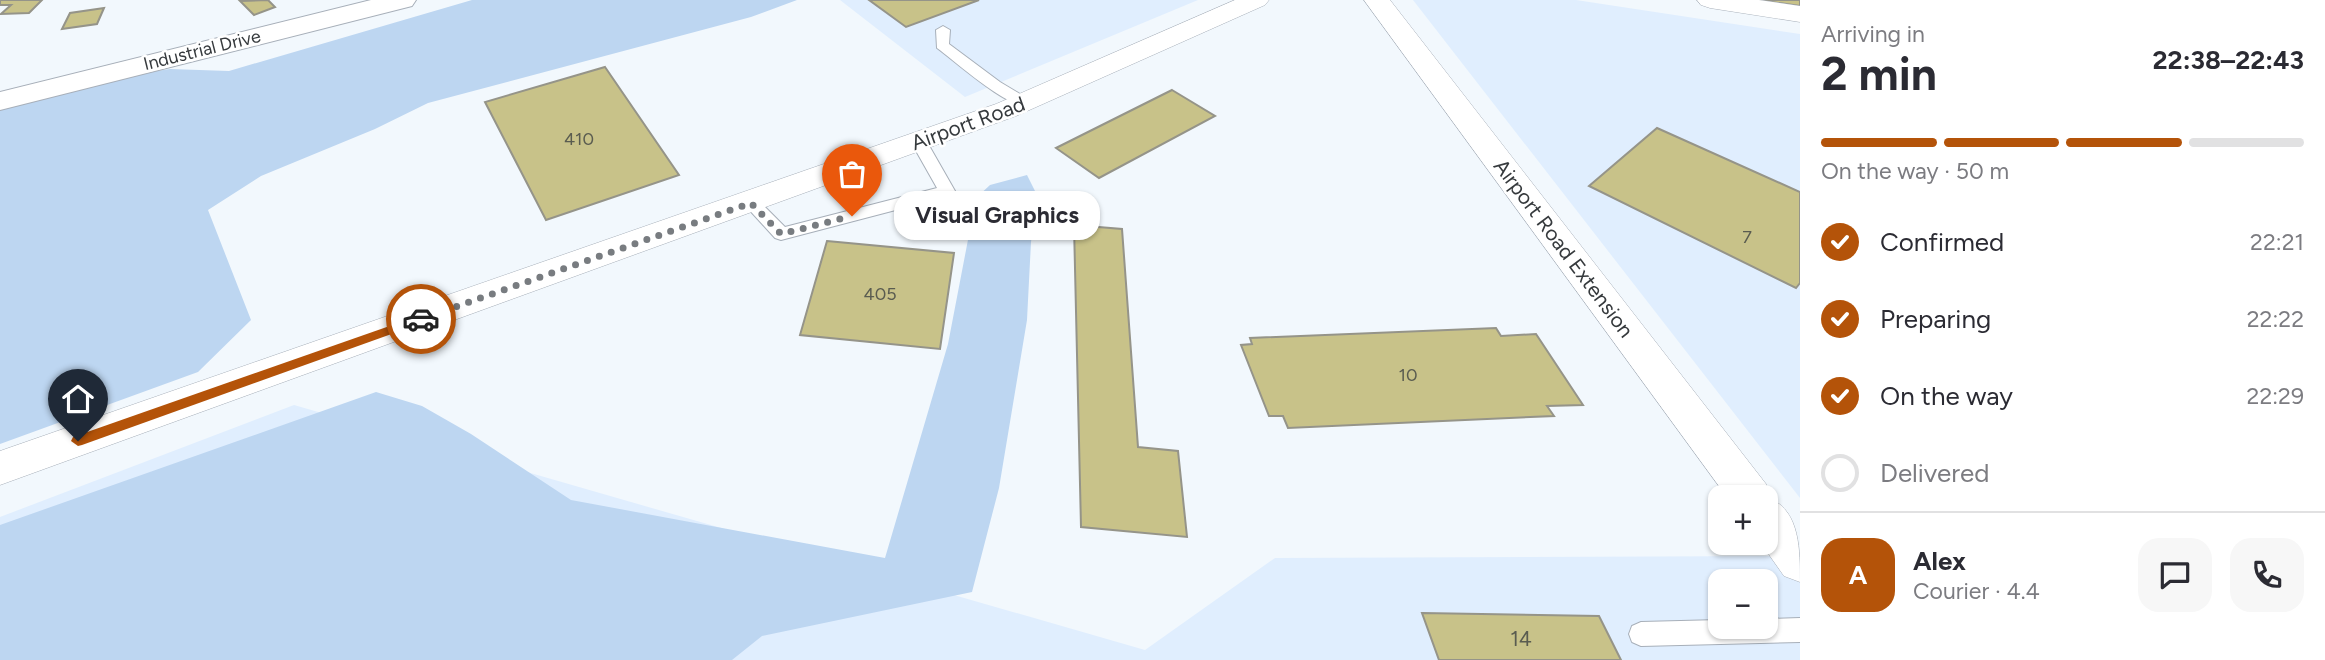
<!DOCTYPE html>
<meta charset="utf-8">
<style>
body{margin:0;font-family:Figtree,sans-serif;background:#f7f7f7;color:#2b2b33;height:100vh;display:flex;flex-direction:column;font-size:26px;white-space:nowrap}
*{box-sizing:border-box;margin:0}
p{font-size:23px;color:#7c7c81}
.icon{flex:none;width:38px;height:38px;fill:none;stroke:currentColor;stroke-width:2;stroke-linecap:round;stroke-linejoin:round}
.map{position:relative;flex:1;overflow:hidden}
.details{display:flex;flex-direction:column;background:#fff;width:525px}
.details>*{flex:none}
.buttons{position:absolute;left:1708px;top:485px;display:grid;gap:14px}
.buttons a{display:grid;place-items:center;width:70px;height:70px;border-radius:14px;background:#fff;box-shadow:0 2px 5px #0004;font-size:35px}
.pin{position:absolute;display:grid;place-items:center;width:60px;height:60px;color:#fff;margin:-72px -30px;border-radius:50% 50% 50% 0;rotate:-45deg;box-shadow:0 0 7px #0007}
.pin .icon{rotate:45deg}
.courier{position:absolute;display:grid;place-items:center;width:70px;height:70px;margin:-35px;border:5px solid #b45309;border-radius:50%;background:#fff;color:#222;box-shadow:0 2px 9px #0007}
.bubble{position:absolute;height:49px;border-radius:21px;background:#fff;box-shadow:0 2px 5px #0004;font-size:23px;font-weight:700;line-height:49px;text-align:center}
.summary em{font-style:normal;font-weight:700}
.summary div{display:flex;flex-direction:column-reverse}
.summary{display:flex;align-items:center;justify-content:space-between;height:119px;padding:0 21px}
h1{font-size:46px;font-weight:700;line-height:52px}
.bar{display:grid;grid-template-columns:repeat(4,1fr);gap:10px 7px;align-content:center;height:84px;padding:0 21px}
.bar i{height:9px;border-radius:5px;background:#e1e1e2}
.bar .current{background:#b45309}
.bar p{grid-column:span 4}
.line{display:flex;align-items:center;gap:18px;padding:0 21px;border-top:2px solid #e1e1e2}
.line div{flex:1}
.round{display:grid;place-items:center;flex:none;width:74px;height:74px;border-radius:21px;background:#f7f7f7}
ol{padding:0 21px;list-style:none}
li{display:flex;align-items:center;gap:21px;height:77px}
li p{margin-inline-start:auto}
li .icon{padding:7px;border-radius:50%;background:#b45309;color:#fff;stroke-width:4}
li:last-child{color:#7c7c81}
li i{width:38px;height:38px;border:4px solid #e1e1e2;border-radius:50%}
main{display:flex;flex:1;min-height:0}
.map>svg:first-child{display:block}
.built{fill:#e0eefe;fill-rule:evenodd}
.green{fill:#bdd6f1}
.building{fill:#c8c289;stroke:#959489;stroke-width:2}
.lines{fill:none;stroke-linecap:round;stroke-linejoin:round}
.lane-casing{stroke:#a7afb9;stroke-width:2}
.street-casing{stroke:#a7afb9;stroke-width:1}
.secondary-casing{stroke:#a7afb9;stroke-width:2}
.lane{fill:#fff;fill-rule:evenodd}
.street{fill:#fff;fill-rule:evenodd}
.secondary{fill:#fff;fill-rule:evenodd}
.route{fill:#b45309}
.done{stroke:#787c80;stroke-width:7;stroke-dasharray:0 12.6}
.labels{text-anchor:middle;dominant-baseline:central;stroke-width:5;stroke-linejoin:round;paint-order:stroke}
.far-street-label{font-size:18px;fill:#363a3d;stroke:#fff}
.number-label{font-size:18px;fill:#5a5c50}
.street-label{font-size:21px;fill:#363a3d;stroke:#fff}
.near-number-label{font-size:21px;fill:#5a5c50}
</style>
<main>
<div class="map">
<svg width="1800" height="660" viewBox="0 0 1800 660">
<rect width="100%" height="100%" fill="#f2f8fd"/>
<g class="built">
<path d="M840,0H1198L965,97Z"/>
<path d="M1413,0H1576L1800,34V498Z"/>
<path d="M294,405L1145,650L1275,558L1800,556V660H0V517ZM1720,581H1766V626H1720Z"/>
</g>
<g class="green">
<path d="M472,0H797L751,17L428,103L375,129L261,176L208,210L251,320L198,372L0,444V94L170,69L229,71Z"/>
<path d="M1027,175L1037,195L1031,242L1027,320L999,488L972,592L762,636L732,660H0V525L376,392L422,406L471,434L571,500L885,558L948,344L976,198L990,185Z"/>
</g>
<g class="building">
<path d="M0,0H42L29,13L1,14L11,5H0Z"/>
<path d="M268,0L275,7L254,15L240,1Z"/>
<path d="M869,0H979L906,27Z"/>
<path d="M1758,0H1800V6Z"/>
<path d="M104,8L97,24L62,29L70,13Z"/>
<path d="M605,67L679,175L546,220L485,102Z"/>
<path d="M1172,90L1215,116L1099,178L1056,148Z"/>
<path d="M1657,128L1800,192V283L1796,288L1589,186Z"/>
<path d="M1074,225L1122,229L1138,447L1178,451L1187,537L1081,527Z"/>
<path d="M827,241L954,253L940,349L800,335Z"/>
<path d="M1496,328L1501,336L1536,334L1583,405L1547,406L1554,416L1288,428L1283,416H1269L1241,345L1252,344L1250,338Z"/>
<path d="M1422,613L1599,616L1621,660H1439Z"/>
</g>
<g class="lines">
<defs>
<g id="lane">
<path d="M943,26L950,30L949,44L1000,82L1030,100L1033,103L1030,106C1010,111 955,61 937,48L936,30Z"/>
<path d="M919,137L927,142L955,191L953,195L781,240L775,238L743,203L751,198L757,199L785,227L937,188L911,142Z"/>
<path d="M1800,618V642L1641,646L1632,642L1629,634L1632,626L1641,622L1720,620V626H1766V619Z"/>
</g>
<g id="street">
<path d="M1235,0H1269L1265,5L1016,116L0,485V451L996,104Z"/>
<path d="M1364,0H1390L1766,484L1771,499C1800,512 1800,551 1800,582L1784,576L1760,542H1766V497H1727Z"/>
<path d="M1697,0H1759L1800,6V22L1710,8L1701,5Z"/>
</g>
<path id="secondary" d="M371,0H416L412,6L0,110V92Z"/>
</defs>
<use href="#lane" class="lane-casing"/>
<use href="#street" class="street-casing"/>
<use href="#secondary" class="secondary-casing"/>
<use href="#lane" class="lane"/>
<use href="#street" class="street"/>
<use href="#secondary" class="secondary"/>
</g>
<path class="route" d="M421,315L425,317V322L82,445L78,446L71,441L73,437Z"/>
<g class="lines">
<path class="done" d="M421,319L751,203L781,234L852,216"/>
</g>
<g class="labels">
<g class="far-street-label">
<text transform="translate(202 50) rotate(-14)">Industrial Drive</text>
</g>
<g class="number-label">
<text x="579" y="139">410</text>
<text x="1747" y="237">7</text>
<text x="880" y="294">405</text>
<text x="1408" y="375">10</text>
</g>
<g class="street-label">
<text transform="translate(968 123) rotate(-20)">Airport Road</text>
<text transform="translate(1564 248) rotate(53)">Airport Road Extension</text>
</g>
<g class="near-number-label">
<text x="1521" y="638">14</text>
</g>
</g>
</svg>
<div class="buttons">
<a>+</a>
<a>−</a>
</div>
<div class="pin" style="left:852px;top:216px;background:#ea580c"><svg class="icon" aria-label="bag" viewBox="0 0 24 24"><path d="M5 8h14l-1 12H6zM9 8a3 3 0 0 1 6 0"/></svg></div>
<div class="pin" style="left:78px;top:441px;background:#1f2937"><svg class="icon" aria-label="home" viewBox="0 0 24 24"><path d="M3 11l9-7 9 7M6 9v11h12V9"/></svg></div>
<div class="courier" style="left:421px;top:319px"><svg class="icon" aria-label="car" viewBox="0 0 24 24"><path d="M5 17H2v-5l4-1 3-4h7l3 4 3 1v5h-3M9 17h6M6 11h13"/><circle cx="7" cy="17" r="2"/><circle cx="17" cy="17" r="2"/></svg></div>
<div class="bubble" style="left:894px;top:191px;width:206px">Visual Graphics</div>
</div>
<section class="details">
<div class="summary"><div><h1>2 min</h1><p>Arriving in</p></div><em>22:38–22:43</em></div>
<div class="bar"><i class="current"></i><i class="current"></i><i class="current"></i><i></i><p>On the way · 50 m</p></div>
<ol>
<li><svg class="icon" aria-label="check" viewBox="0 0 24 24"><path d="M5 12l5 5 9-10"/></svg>Confirmed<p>22:21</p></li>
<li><svg class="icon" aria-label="check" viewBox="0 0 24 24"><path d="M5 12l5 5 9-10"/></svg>Preparing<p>22:22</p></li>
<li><svg class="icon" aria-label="check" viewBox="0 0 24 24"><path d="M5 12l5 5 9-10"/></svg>On the way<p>22:29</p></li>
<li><i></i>Delivered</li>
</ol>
<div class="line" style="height:126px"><b class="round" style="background:#b45309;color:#fff">A</b><div><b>Alex</b><p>Courier · 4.4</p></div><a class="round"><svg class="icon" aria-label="chat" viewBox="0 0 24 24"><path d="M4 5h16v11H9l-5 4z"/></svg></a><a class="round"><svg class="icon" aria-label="phone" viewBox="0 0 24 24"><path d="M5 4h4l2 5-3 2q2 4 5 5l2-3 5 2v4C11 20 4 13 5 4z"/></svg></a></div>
</section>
</main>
